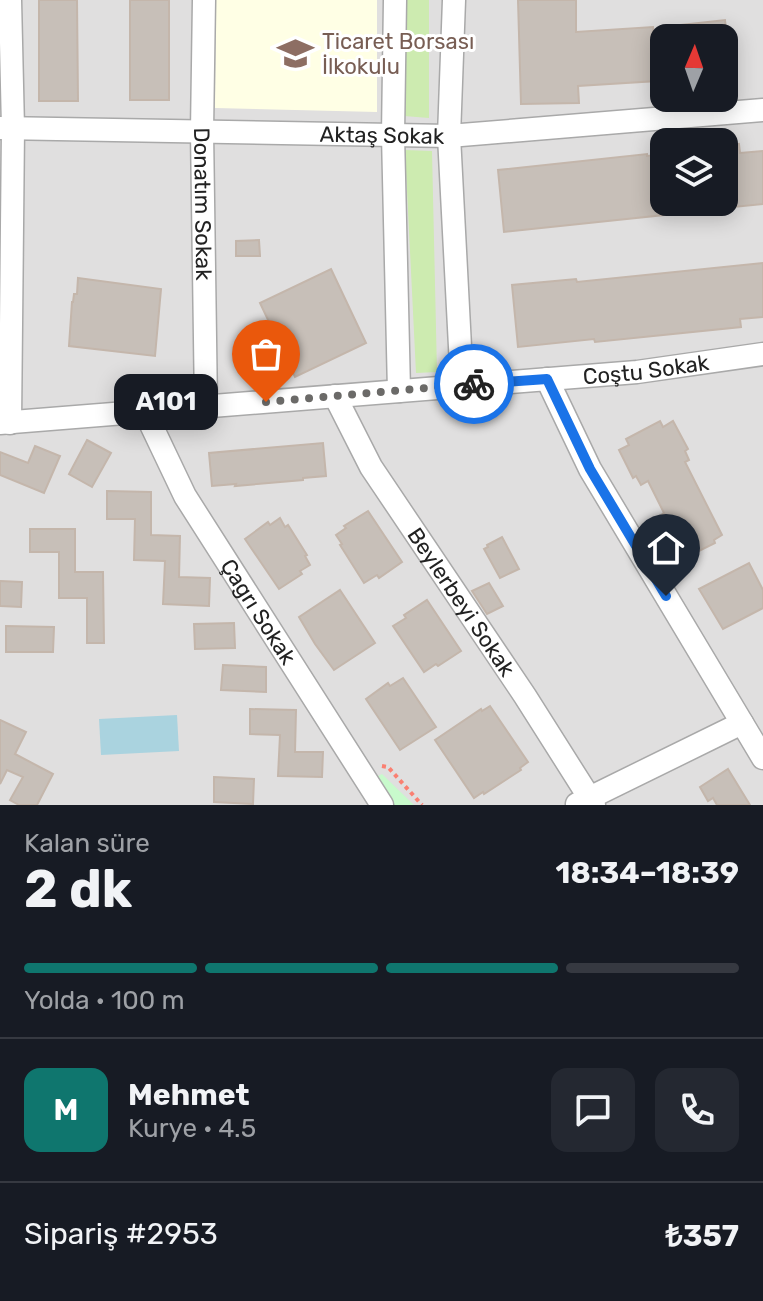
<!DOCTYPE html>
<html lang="tr">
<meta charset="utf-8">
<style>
body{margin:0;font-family:Rubik,sans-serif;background:#242831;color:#f1f3f6;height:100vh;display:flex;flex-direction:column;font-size:30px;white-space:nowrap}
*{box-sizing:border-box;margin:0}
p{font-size:26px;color:#9ea1a6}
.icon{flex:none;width:44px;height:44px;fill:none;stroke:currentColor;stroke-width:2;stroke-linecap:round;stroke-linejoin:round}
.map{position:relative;height:805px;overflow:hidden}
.details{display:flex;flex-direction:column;background:#171b24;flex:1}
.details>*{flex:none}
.needle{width:52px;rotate:2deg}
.controls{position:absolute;left:650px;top:24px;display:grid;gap:16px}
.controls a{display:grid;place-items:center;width:88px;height:88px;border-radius:16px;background:#171b24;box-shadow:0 4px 20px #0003;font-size:40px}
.pin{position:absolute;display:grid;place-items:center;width:68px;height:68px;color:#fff;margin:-82px -34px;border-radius:50% 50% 50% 0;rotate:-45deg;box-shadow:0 0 8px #0007}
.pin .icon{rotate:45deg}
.courier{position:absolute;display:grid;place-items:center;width:80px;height:80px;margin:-40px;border:6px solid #1a73e8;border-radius:50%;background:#fff;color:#222;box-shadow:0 2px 10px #0007}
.bubble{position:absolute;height:56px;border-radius:16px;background:#171b24;box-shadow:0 4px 20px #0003;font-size:26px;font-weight:700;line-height:56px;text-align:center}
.overview em{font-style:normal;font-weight:700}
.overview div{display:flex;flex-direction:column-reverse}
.overview{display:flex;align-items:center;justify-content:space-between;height:136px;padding:0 24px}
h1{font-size:52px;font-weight:700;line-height:60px}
.bar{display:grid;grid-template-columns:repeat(4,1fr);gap:12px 8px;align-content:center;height:96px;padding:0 24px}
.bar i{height:10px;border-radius:6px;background:#363941}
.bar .active{background:#0f766e}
.bar p{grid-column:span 4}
.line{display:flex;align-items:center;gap:20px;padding:0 24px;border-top:2px solid #363941}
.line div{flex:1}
.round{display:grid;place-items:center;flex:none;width:84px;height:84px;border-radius:16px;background:#242831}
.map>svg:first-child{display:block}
.residential{fill:#e0dfdf;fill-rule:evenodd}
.education{fill:#ffffe5}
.grass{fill:#cdebb0}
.park{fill:#c8facc}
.water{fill:#aad3df}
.building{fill:#c7bfb8;stroke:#c4b6ab;stroke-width:2}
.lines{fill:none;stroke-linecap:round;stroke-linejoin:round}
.minor-casing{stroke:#a9a9a9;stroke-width:25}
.path{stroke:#fa8072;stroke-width:4;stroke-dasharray:4 4;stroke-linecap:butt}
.minor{stroke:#fff;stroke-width:22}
.done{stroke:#6b6a68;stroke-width:8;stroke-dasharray:0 14.4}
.route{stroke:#1a73e8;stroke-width:10}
.labels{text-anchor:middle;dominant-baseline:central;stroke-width:6;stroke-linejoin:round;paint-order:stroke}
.education-label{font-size:22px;fill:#785e54;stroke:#fff;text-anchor:start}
.street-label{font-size:22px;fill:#222;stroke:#fff}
</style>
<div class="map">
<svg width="763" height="805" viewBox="0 0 763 805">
<rect width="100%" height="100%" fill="#f2efe9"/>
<path class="residential" d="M0,0H763V805H0ZM664,38H724V98H664ZM664,142H724V202H664Z"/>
<path class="education" d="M216,0H377V112L215,108Z"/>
<g class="grass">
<path d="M404,0H429V118L404,116Z"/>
<path d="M405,150L432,151L437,372L416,373Z"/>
</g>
<path class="park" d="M382,774L414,805H394L376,777Z"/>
<path class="water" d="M177,715L179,751L101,755L99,719Z"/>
<g class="building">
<path d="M39,0H77L78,101H39Z"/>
<rect x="130" y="0" width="39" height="100"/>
<path d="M518,0H576V32L653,27L657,81L578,86L579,103L521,104Z"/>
<path d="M725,20L727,38H663V27Z"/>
<path d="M739,144L740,153L763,151V204L724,208V146Z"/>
<path d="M647,154V156L664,154V215L504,232L498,170Z"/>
<path d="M259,240L260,256H236V241Z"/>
<path d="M763,263V317L740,319L741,327L595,342L594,339L518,347L512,285L576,279L577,282Z"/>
<path d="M331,269L366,343L295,377L260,303Z"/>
<path d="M78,278L161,289L155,356L69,346L72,302H73L74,294H77Z"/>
<path d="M660,421L663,427L673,421L688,449L685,451L689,460L685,462L722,535L714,540L715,543L687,557L682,547L677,550L659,516L664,513L648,481L641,485L636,476L633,478L619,450L629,445L626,439Z"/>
<path d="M87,440L111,453L92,487L69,474Z"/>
<path d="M323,443L326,476L303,478V480L235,486L236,484L212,486L209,453Z"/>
<path d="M35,446L60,456L44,493L0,475V452L28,463Z"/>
<path d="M107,491L151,492V535L180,536L179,577L210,578L209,606L163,604L165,561L134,560L135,519H107Z"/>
<path d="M368,511L402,562L379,578L377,575L364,583L340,545L342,544L336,535L346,528L344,526Z"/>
<path d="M280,518L285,527L288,525L307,555L305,556L310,565L300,571L302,574L279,589L245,539L268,522L270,525Z"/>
<path d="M30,529H75V572H103L104,643H87V598H59V552H30Z"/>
<path d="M502,537L519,569L500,578L484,549L488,547L487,545Z"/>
<path d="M749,563L763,590V608L723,629L699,589Z"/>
<path d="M0,581L22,582L21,607L0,606Z"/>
<path d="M489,583L503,606L487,614L472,591Z"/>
<path d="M340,590L375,643L334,670L315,644L299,617Z"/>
<path d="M427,600L461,651L438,666L436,664L424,672L393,626L406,618L404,615Z"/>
<path d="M234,623L235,648L195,649L194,624Z"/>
<path d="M6,626L54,627L53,652H6Z"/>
<path d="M223,665L266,667V692L221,690Z"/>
<path d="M403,678L436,727L400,750L366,699L388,683L390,686Z"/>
<path d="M490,706L528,762L520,768L521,770L484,794L483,792L474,798L435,740L481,709L482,711Z"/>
<path d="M250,709L296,710L295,752H323L322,777L278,776L280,735L250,734Z"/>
<path d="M0,720L26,732L15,754L53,774L37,805H19L10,800L23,777L7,770L0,784Z"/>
<path d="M728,769L750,805H717L713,798L708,801L700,787Z"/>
<path d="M214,777L254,779L253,804L214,802Z"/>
</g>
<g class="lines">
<defs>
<g id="minor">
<path d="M10,0L13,128L10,423"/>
<path id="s1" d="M204,0L202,131L206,407"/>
<path d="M395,0L393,135L399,391"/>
<path d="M454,0L449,136L462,385"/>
<path id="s2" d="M0,128L449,136L763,110"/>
<path d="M547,379L590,469L763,758"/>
<path id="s3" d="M335,396L371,467L525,696L594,805"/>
<path id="s4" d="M145,412L185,496L382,805"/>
<path id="s5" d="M0,423L637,372L763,354"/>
<path d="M577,804L742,723"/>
</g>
</defs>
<use href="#minor" class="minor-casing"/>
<path class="path" d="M382,766L388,767L422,805"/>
<use href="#minor" class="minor"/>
</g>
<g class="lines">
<path class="done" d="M266,402L474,384"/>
<path class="route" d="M474,384L547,379L590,469L666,596"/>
</g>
<defs>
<symbol id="school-bare" viewBox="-9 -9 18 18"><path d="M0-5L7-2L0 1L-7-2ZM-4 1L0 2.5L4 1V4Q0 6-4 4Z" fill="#8d6e63" stroke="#fff" stroke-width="2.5" paint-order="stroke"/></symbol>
</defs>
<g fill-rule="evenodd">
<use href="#school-bare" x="270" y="28" width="51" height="51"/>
</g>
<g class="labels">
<g class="education-label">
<text x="322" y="41">Ticaret Borsası<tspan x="322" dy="25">İlkokulu</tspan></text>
</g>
<g class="street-label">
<text stroke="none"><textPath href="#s2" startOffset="382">Aktaş Sokak</textPath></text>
<text stroke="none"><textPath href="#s1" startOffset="204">Donatım Sokak</textPath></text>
<text stroke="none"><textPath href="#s5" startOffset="648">Coştu Sokak</textPath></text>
<text stroke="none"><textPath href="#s3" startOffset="242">Beylerbeyi Sokak</textPath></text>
<text stroke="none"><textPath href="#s4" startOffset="230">Çagrı Sokak</textPath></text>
</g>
</g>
</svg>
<div class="controls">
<a><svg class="needle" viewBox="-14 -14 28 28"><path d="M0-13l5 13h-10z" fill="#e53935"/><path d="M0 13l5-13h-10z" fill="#9ea1a6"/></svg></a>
<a><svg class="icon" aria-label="layers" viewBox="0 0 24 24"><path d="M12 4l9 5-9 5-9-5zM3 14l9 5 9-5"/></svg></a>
</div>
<div class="pin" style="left:266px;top:402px;background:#ea580c"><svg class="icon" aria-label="bag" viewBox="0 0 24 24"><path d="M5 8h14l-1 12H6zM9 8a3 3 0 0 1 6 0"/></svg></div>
<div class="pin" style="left:666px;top:596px;background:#1f2937"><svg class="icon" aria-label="home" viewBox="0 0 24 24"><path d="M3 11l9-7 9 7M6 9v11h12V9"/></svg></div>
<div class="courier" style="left:474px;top:384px"><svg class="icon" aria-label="bike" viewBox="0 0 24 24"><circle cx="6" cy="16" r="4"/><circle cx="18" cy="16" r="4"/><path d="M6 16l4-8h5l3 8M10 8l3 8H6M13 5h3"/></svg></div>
<div class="bubble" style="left:114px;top:374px;width:104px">A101</div>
</div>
<section class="details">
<div class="overview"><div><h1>2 dk</h1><p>Kalan süre</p></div><em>18:34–18:39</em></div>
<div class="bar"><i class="active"></i><i class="active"></i><i class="active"></i><i></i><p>Yolda · 100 m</p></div>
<div class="line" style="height:144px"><b class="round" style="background:#0f766e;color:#fff">M</b><div><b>Mehmet</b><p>Kurye · 4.5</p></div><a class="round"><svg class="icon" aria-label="chat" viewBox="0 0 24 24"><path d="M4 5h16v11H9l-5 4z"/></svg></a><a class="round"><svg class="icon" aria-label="phone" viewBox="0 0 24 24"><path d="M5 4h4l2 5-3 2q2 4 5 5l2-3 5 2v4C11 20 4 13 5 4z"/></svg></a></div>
<div class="line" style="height:104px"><div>Sipariş #2953</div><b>₺357</b></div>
</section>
